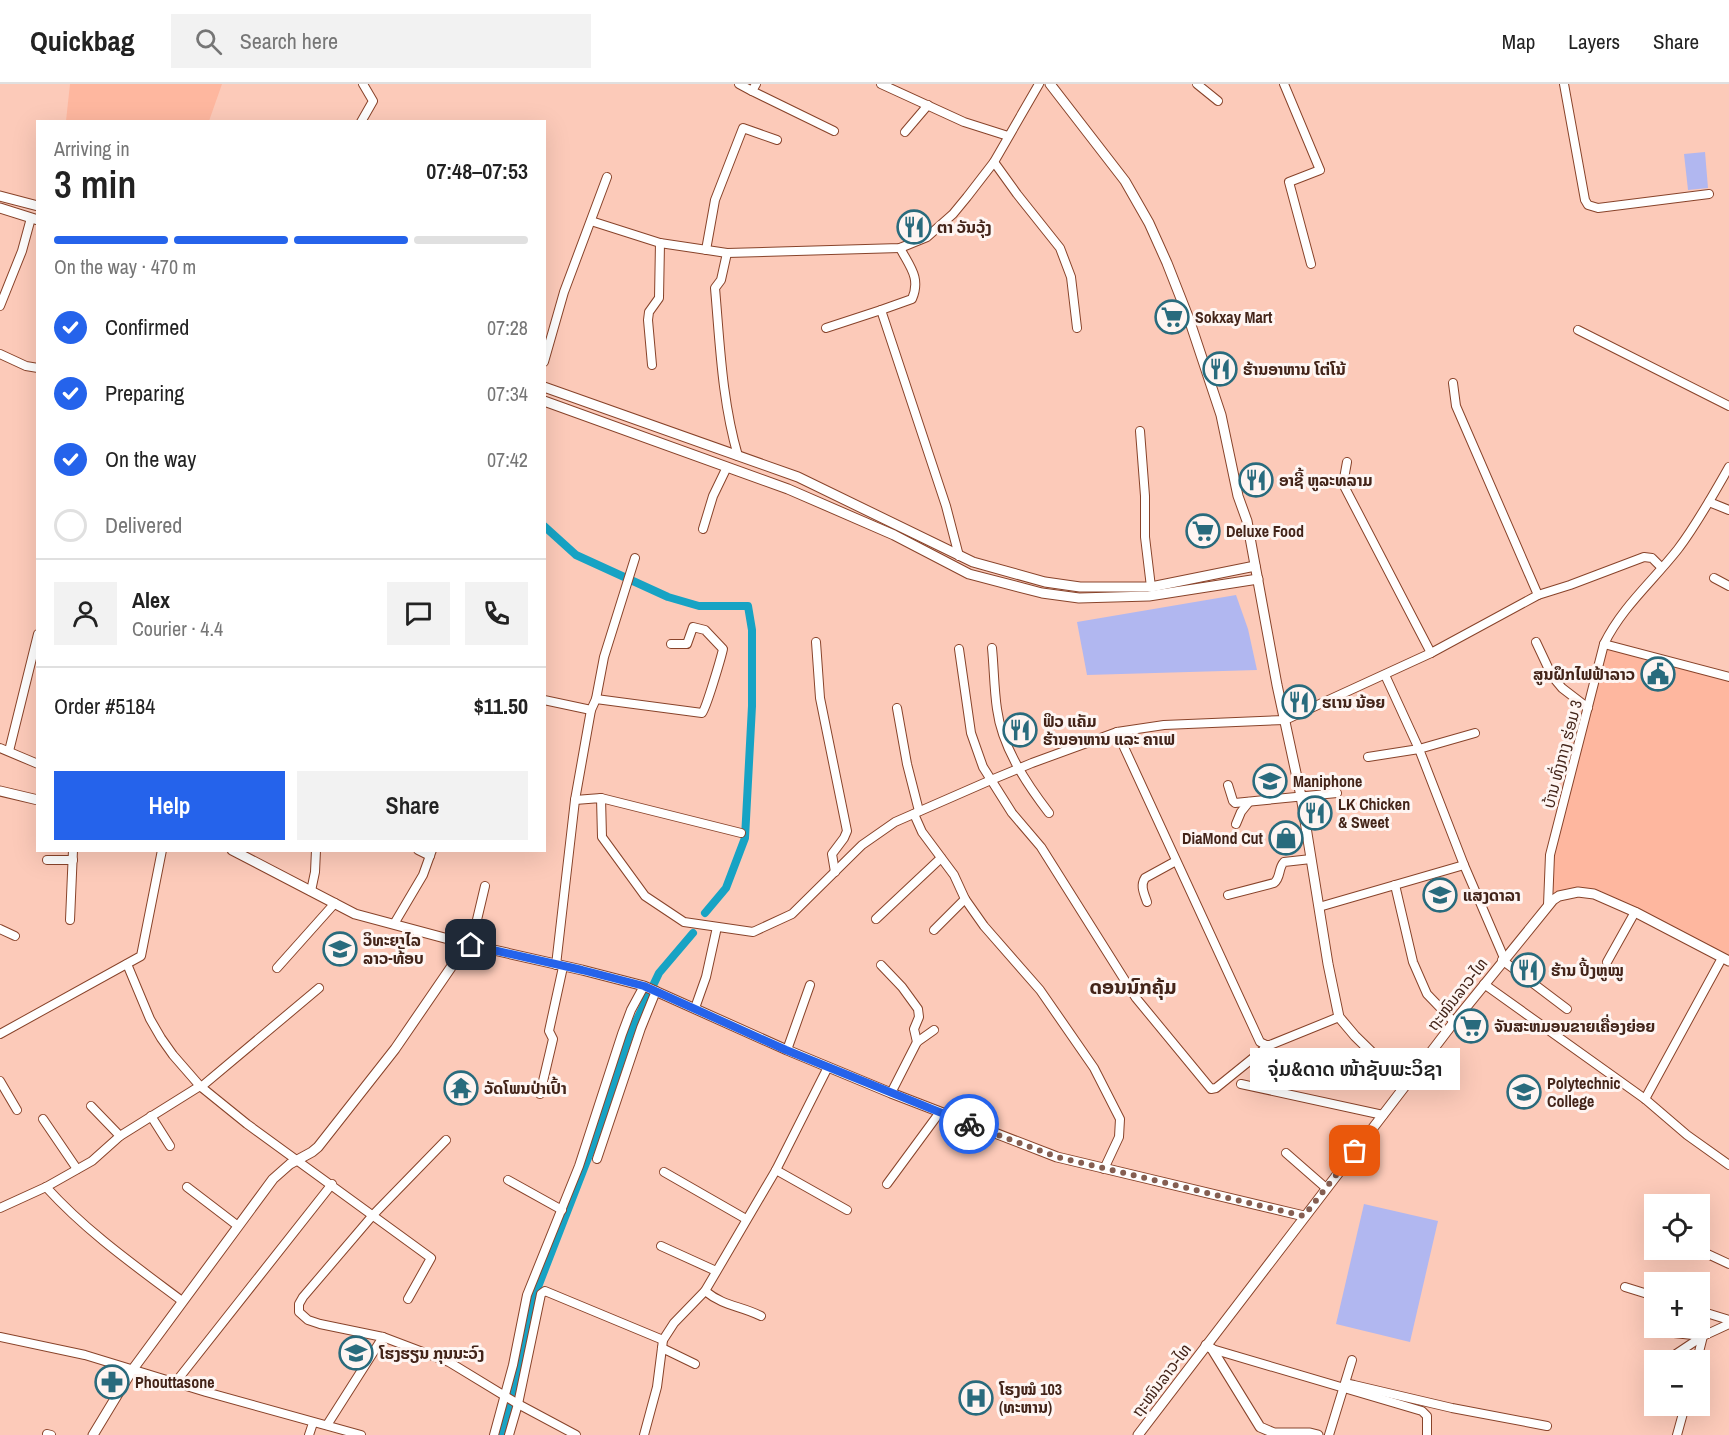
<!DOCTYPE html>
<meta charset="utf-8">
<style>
body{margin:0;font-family:"Archivo Narrow","Noto Sans Lao",sans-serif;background:#f2f2f2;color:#222;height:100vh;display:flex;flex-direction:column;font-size:22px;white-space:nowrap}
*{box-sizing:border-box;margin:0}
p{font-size:20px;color:#767676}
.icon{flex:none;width:33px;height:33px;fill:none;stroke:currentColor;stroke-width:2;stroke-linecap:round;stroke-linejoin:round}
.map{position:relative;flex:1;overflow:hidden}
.details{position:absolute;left:36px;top:36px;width:510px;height:732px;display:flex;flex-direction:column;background:#fff;border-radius:0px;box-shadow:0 6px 24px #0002}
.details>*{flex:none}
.tools{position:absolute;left:1644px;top:1110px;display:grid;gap:12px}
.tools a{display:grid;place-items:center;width:66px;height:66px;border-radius:0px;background:#fff;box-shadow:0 6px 24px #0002;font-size:30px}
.pin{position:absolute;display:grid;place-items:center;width:51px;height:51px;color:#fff;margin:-26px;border-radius:12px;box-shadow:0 3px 9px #0006}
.courier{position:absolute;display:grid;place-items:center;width:60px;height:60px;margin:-30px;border:4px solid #2563eb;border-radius:50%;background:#fff;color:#222;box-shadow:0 2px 8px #0007}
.bubble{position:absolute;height:42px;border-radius:0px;background:#fff;box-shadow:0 6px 24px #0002;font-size:20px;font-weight:600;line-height:42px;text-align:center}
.headline em{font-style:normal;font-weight:600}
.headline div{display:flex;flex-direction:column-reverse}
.headline{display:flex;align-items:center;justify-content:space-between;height:102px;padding:0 18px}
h1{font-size:39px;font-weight:600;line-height:45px}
.bar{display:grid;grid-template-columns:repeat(4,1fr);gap:9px 6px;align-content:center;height:72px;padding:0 18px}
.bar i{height:8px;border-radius:4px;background:#e0e0e0}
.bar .on{background:#2563eb}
.bar p{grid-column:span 4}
.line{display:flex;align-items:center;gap:15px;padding:0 18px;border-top:2px solid #e0e0e0}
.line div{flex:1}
.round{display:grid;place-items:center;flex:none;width:63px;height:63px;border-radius:0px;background:#f2f2f2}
ol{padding:0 18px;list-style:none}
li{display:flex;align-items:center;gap:18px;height:66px}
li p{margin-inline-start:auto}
li .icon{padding:6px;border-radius:50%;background:#2563eb;color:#fff;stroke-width:4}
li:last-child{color:#767676}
li i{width:33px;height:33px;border:3px solid #e0e0e0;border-radius:50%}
.action{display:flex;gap:12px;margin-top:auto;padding:12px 18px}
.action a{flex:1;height:69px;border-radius:0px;background:#2563eb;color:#fff;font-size:24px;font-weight:600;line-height:69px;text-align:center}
.action a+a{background:#f2f2f2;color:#222}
header{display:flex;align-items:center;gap:36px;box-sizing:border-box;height:84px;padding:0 30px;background:#fff;border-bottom:2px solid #e0e0e0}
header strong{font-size:28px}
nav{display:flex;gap:33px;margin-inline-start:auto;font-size:21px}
.search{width:420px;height:54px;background:#f2f2f2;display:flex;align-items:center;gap:15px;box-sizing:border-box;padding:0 21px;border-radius:0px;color:#767676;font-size:22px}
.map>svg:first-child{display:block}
.built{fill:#feb79f}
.green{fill:#b1b7f0}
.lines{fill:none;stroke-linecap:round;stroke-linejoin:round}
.canal{stroke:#17a3c4;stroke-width:8}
.minor-casing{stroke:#88432a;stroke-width:10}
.tertiary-casing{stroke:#88432a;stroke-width:11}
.minor{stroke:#fff;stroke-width:8}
.tertiary{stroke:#fff;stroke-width:9}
.done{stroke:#845e51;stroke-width:6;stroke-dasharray:0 10.8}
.route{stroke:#2563eb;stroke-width:8}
.labels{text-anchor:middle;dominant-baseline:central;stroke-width:6;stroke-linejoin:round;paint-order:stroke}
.poi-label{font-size:16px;font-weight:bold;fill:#432419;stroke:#fef5f2;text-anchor:start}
.street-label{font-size:16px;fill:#432419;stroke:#fef5f2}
.quarter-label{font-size:20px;font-weight:bold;fill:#432419;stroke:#fef5f2}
</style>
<header>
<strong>Quickbag</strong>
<div class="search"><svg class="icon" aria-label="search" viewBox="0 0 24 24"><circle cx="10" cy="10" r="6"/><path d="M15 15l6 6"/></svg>Search here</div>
<nav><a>Map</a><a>Layers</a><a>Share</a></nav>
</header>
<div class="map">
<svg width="1729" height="1351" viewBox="0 0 1729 1351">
<rect width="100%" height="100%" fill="#fccab9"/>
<g class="built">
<path d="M70,0H222L209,37H66Z"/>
<path d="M1606,563L1729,596V875L1594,808L1550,816L1552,771Z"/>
</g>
<g class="green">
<path d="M1705,68L1708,104L1688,106L1684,70Z"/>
<path d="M1236,511L1248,545L1257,586L1087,591L1077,538Z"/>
<path d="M1364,1120L1438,1137L1410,1258L1336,1240Z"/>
</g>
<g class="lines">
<g class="canal">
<path d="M544,442L576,471L668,513L699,522H748L752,546V622L745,754L726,804L705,829"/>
<path d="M513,1314L536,1208L593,1061L630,950L659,889L693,849"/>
<path d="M502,1351L510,1323"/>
</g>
<defs>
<g id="minor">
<path d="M739,0L752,7"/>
<path d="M756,0L752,7L834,47"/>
<path d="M881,0L964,38L1008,52"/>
<path d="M1197,0L1218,17"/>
<path d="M1284,0L1320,86L1289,98L1311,180"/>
<path d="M1564,0L1585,116L1588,121L1598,124L1709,110"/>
<path d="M361,38L373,17L363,0"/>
<path d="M905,48L928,21"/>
<path d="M994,78L1017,110L1060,164L1071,193L1077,244"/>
<path d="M591,137L660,159L727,169L900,164L927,153L953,130L967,113L994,78L1039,0"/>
<path d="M900,164C910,183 921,194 912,215L881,226L946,422L959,472"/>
<path d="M706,166L715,116L743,44L777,56"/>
<path d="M727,169L721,196L715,204C720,261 722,317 738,372"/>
<path d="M0,222L22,167L31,134"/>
<path d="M826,244L881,226"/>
<path d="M1578,246L1729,322"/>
<path d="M0,270L26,282L38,284"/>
<path d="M544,278L564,208L607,93"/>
<path d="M652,281L648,236L649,228L659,214L660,159"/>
<path d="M1140,347L1145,412V453L1151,503"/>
<path d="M1347,378L1343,400L1431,569"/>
<path d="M1709,418L1729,426"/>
<path d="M703,445L713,412L727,383"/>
<path d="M1714,494L1729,502"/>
<path d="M1538,511L1570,501L1644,473L1652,474L1661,483"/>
<path d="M816,558L820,614L847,747L844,754L832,770L835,788"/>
<path d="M1536,558L1552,592L1562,604L1588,624"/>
<path d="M1604,560L1729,593"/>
<path d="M992,564C994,584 994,605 997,625C1002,663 1026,699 1049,729"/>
<path d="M959,565L971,649L983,683L1012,729L1041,763L1136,914L1211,1005L1216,1004L1263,966L1266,961"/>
<path d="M596,615L702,629C706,625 721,574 723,565L705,546L693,543L687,560H671"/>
<path d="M544,616L591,626"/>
<path d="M897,624L907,680L919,727"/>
<path d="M1117,648L1260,958L1266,961H1270L1339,933"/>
<path d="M1475,649L1419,665L1464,781L1504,874"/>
<path d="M0,664L38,680"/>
<path d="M9,667L38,550"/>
<path d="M1368,673L1419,665L1385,591"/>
<path d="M1228,701L1233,717L1235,719L1337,709"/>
<path d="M601,714L741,749"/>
<path d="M575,716L601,714L602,753L645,812L684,838L753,848L792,830L862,761L895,738L991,696L1032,679L1117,648L1164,641L1285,636L1431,569L1538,511L1456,322L1453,299"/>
<path d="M914,730L922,748L954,791L965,815L984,842L1040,906L1094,984L1120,1035L1119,1053L1104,1085"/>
<path d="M1236,740L1241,728L1249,718"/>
<path d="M418,766L430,772"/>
<path d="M47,776H73"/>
<path d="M1395,801L1413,878L1427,910L1454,938"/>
<path d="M311,807L315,788L316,766"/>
<path d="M1228,811L1274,799C1281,794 1278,784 1284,778L1311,775"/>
<path d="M1147,818C1144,809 1140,802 1145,794L1176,777"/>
<path d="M1548,821L1550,771L1604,560C1622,523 1653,497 1678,465C1697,440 1713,411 1729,383"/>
<path d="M1319,823L1464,781"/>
<path d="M876,835L941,774"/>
<path d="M70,836L73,766"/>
<path d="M394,840L423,791L432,766"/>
<path d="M0,845L15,852"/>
<path d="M934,846L965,815"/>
<path d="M471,861L485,802"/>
<path d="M1502,876L1567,925"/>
<path d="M1607,878L1635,828"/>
<path d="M127,880L150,935L161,954L173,971L200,1002L247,1040L431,1174L408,1215"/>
<path d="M556,881L575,716L591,626L596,615L604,573L635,474"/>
<path d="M881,881L902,903L918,925L919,933L914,945L917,958"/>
<path d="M277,884L335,819"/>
<path d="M1484,900L1645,1015L1687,1051L1729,1081"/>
<path d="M695,924L706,893L717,843"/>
<path d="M0,950L141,872L162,766"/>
<path d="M787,966L810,901"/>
<path d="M0,997L17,1026"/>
<path d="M1241,1000L1383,1031"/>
<path d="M201,1003L319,904"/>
<path d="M891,1009L917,958L934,946"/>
<path d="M540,1010L553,955L549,947L563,883"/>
<path d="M1645,1015L1722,874"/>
<path d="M91,1022L120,1052"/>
<path d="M151,1032L170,1062"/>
<path d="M43,1035L77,1085"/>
<path d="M446,1056L373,1131L303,1213L299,1220V1228L308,1236L320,1240L383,1253L449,1278L518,1320L576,1351"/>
<path d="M1286,1069L1326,1104"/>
<path d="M597,1075L641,944L656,907"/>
<path d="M776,1086L847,1126"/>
<path d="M664,1088L746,1135"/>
<path d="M508,1096L562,1126"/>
<path d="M887,1100L940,1028"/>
<path d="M46,1103C87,1148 134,1181 182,1217"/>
<path d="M187,1103L238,1142"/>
<path d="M0,1124L46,1103L92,1077L120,1052L200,1002"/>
<path d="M661,1162L716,1187"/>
<path d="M1699,1166L1729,1180"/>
<path d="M1625,1203L1654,1212"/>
<path d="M705,1207C725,1223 739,1221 761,1232"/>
<path d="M1700,1227L1729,1236"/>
<path d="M1674,1249L1702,1252"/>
<path d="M0,1253L85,1271L206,1308L361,1351"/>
<path d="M662,1264L695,1280"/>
<path d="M1212,1265L1422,1327L1427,1332V1351"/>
<path d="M1676,1270L1703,1252"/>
<path d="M1697,1276L1703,1252L1729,1240"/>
<path d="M175,1299L332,1100"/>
<path d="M1343,1305L1349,1300L1354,1301L1452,1324L1547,1342"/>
<path d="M327,1341L383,1253"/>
<path d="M47,1350L51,1351"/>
<path d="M309,1351L313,1339"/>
<path d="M494,1351L513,1281L527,1211L579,1082L622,950L631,926L644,902"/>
<path d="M509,1351L518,1320L541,1210L545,1207L663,1256"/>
<path d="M644,1351L657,1303L663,1256L674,1239L705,1207L776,1086L828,983"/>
<path d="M1329,1351L1352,1276"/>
<path d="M1677,1351L1685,1322"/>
</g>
<g id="tertiary">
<path d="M1050,0L1125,97L1149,139L1167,179L1189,235L1221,331L1238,412L1247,437L1277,601L1301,712L1328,880L1339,933L1355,952L1405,1001"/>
<path d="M0,112L38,122"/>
<path d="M0,124L38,136"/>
<path d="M544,303L798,393L973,478L1045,498L1080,503H1151L1255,482"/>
<path d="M544,317L788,405L894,451L969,490L1042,509L1079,514L1149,512L1258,495"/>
<path d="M0,707L38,716"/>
<path d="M232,766L355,830L467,860L582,886L644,902L787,966L891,1009L1057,1073L1304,1132"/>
<path d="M1206,1261L1212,1265L1260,1343L1274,1349H1310L1318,1351"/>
<path d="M93,1351L133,1285L273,1095L290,1080L312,1068L318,1063L395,965L467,860"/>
<path d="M1138,1351L1454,938L1553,816L1559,812L1578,808L1594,810L1635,828L1729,877"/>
</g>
</defs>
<use href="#minor" class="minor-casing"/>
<use href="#tertiary" class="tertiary-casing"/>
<use href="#minor" class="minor"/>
<use href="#tertiary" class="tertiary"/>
</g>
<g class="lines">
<path class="done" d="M969,1040L1057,1073L1304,1132L1355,1067"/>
<path class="route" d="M471,861L582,886L644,902L786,966L969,1040"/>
</g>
<defs>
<symbol id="restaurant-ring" viewBox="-11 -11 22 22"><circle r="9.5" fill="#fef5f2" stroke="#296b7d" stroke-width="1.5"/><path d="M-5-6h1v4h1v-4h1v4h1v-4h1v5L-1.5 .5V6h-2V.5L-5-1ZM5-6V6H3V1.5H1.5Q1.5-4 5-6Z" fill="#296b7d"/></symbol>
<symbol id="supermarket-ring" viewBox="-11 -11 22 22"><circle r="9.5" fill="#fef5f2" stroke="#296b7d" stroke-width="1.5"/><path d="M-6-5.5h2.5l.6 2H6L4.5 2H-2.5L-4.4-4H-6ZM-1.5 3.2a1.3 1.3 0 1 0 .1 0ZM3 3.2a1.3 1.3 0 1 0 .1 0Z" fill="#296b7d"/></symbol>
<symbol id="civic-ring" viewBox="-11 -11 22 22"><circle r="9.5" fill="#fef5f2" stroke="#296b7d" stroke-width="1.5"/><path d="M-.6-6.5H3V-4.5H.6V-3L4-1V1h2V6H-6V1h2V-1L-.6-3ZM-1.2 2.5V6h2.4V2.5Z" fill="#296b7d"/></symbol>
<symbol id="school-ring" viewBox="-11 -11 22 22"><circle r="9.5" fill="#fef5f2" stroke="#296b7d" stroke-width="1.5"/><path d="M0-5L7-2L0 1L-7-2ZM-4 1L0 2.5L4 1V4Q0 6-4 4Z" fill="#296b7d"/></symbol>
<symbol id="shop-ring" viewBox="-11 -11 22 22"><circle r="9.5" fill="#fef5f2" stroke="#296b7d" stroke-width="1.5"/><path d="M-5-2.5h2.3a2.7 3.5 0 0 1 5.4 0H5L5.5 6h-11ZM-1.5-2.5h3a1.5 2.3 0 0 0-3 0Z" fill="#296b7d"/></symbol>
<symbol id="temple-ring" viewBox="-11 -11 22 22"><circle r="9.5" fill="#fef5f2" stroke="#296b7d" stroke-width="1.5"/><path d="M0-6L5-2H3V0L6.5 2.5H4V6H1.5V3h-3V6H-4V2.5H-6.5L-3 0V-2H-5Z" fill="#296b7d"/></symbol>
<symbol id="pharmacy-ring" viewBox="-11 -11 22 22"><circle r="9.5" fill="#fef5f2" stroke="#296b7d" stroke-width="1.5"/><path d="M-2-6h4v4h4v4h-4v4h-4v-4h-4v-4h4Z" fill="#296b7d"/></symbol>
<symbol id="hospital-ring" viewBox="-11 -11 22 22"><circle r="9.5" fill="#fef5f2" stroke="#296b7d" stroke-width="1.5"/><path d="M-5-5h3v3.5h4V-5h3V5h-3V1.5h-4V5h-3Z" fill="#296b7d"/></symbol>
</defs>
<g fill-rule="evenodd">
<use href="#restaurant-ring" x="895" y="124" width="38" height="38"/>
<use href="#supermarket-ring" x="1153" y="214" width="38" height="38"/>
<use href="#restaurant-ring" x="1201" y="266" width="38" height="38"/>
<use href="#restaurant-ring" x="1237" y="377" width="38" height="38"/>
<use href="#supermarket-ring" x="1184" y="428" width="38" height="38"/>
<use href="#civic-ring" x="1639" y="571" width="38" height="38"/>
<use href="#restaurant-ring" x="1280" y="599" width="38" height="38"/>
<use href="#restaurant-ring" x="1001" y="627" width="38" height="38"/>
<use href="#school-ring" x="1251" y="678" width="38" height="38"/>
<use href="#restaurant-ring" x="1296" y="710" width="38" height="38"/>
<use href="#shop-ring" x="1267" y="735" width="38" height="38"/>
<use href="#school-ring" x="1421" y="792" width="38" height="38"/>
<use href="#school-ring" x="321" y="846" width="38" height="38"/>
<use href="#restaurant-ring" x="1509" y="867" width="38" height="38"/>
<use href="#supermarket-ring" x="1452" y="923" width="38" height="38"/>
<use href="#temple-ring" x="442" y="985" width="38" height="38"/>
<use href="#school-ring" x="1505" y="989" width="38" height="38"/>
<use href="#school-ring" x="337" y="1250" width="38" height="38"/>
<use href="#pharmacy-ring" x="93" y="1279" width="38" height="38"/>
<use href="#hospital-ring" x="957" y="1295" width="38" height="38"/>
</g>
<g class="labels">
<g class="poi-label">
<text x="937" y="143">ຕາ ວັນວຸ້ງ</text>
<text x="1195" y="233">Sokxay Mart</text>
<text x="1243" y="285">ຮ້ານອາຫານ ໂຕ່ໂນ້</text>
<text x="1279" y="396">ອາຊີ້ ຫູລະທລາມ</text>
<text x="1226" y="447">Deluxe Food</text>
<text x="1635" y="590" text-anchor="end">ສູນຝຶກໄຟຟ້າລາວ</text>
<text x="1322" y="618">ຮເານ ນ້ອຍ</text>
<text x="1043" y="637">ຟິວ ແຄັມ<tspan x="1043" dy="18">ຮ້ານອາຫານ ແລະ ຄາເຟ</tspan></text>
<text x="1293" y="697">Maniphone</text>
<text x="1338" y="720">LK Chicken<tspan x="1338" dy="18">&amp; Sweet</tspan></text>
<text x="1263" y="754" text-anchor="end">DiaMond Cut</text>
<text x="1463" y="811">ແສງດາລາ</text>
<text x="363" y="856">ວິທະຍາໄລ<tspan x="363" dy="18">ລາວ-ທ້ັອບ</tspan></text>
<text x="1551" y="886">ຮ້ານ ປີ້ງຫູໝູ</text>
<text x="1494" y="942">ຈັນສະຫມອນຂາຍເຄື່ອງຍ່ອຍ</text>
<text x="1547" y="999">Polytechnic<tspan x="1547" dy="18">College</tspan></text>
<text x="484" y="1004">ວັດໂພນປ່າເປົ້າ</text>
<text x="379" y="1269">ໂຮງຮຽນ ກຸນນະວົງ</text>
<text x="135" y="1298">Phouttasone</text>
<text x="999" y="1305">ໂຮງໝໍ 103<tspan x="999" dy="18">(ທະຫານ)</tspan></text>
</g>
<g class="street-label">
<text transform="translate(1562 670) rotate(-75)">ບ້ານ ທົ່ງກາງ ຮ່ອມ 3</text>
<text transform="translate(1457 910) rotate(-52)">ຖະໜົນລາວ-ໄທ</text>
<text transform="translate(1161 1296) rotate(-53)">ຖະໜົນລາວ-ໄທ</text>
</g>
<g class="quarter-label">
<text x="1133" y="902">ດອນນົກຄຸ້ມ</text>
</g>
</g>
</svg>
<div class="tools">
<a><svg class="icon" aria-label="locate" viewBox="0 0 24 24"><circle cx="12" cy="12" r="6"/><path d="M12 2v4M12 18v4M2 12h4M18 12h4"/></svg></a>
<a>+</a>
<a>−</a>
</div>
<div class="pin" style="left:1355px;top:1067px;background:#ea580c"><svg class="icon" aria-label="bag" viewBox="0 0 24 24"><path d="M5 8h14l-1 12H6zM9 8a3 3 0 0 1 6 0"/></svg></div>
<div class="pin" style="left:471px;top:861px;background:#1f2937"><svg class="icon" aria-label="home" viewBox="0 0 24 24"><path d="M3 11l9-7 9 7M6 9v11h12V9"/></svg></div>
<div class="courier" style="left:969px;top:1040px"><svg class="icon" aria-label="bike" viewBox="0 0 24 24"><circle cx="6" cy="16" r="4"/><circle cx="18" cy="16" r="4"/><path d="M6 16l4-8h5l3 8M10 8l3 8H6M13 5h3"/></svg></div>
<div class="bubble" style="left:1250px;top:964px;width:210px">ຈຸ່ມ&amp;ດາດ ໜ້າຊັບພະວິຊາ</div>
<section class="details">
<div class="headline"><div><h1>3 min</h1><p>Arriving in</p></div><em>07:48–07:53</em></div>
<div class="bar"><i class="on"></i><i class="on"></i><i class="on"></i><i></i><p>On the way · 470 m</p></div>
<ol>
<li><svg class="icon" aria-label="check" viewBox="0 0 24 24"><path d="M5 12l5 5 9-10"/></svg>Confirmed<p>07:28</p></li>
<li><svg class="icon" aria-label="check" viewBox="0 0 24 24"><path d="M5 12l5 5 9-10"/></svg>Preparing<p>07:34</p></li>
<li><svg class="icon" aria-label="check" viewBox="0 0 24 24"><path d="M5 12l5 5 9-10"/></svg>On the way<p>07:42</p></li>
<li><i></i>Delivered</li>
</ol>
<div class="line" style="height:108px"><a class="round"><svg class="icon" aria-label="person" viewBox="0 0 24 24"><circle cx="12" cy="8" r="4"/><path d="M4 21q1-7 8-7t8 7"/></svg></a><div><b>Alex</b><p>Courier · 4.4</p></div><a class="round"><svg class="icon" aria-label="chat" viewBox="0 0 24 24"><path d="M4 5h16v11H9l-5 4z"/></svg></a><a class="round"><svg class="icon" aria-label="phone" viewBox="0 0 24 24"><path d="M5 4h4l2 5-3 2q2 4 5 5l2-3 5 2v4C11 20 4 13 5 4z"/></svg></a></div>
<div class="line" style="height:78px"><div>Order #5184</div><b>$11.50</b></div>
<div class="action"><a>Help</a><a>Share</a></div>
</section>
</div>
